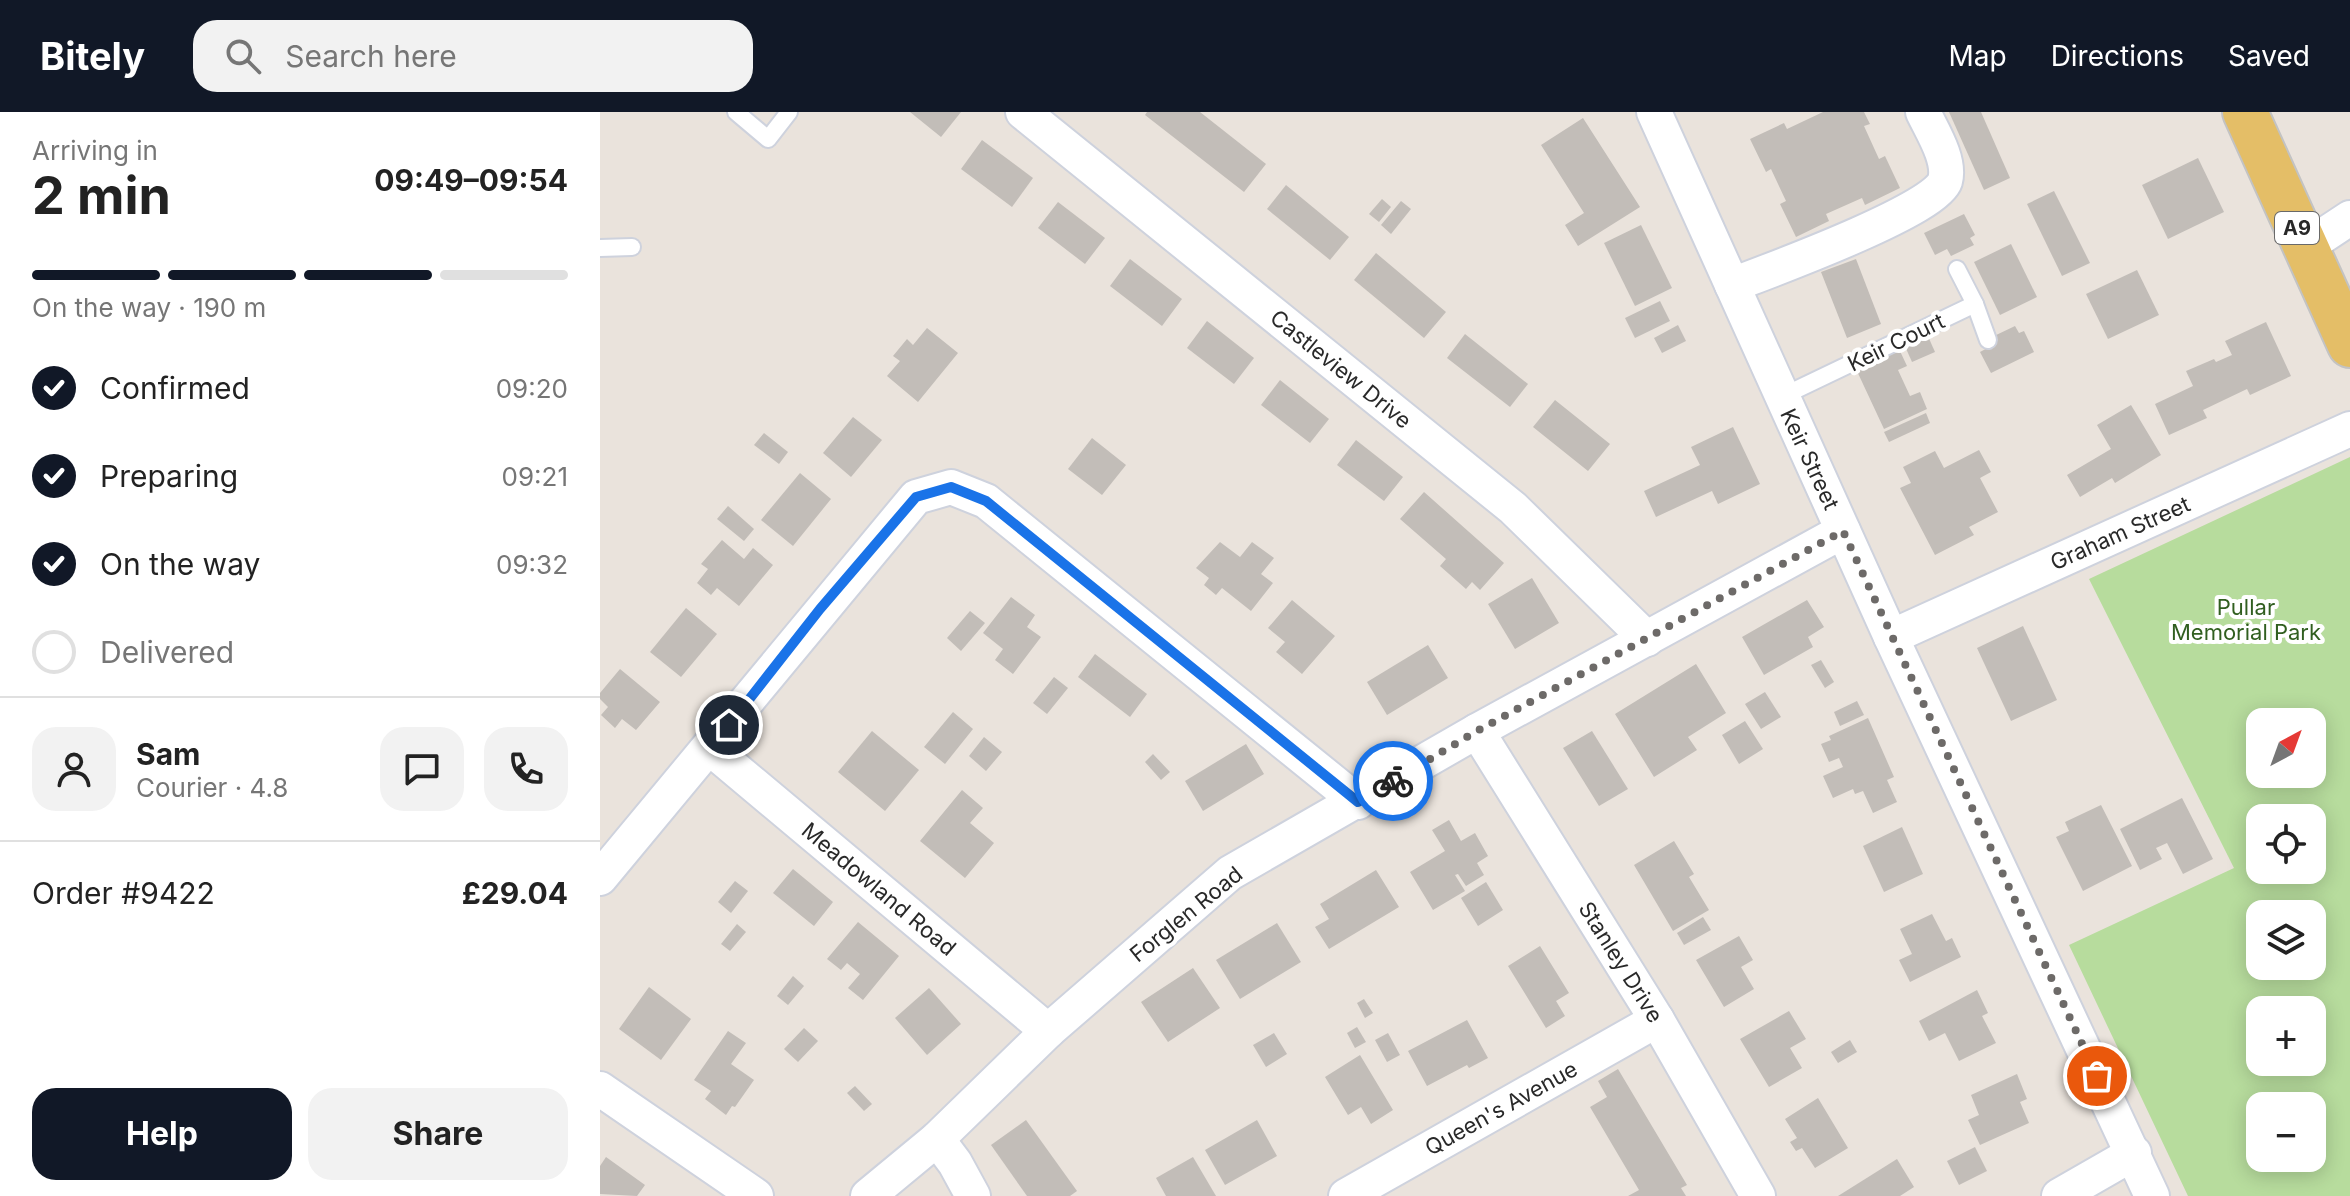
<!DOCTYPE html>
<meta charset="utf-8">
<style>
body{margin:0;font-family:Inter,sans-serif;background:#f2f2f2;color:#222;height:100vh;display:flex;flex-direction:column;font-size:30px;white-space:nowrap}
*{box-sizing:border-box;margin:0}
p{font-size:26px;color:#767676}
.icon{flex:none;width:44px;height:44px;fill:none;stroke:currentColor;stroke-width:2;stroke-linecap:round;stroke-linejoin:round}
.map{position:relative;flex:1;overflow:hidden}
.drawer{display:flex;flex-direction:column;background:#fff;width:600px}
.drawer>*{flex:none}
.needle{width:52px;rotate:41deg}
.tools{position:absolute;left:1646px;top:596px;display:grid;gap:16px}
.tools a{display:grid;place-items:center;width:80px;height:80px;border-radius:16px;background:#fff;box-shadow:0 4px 20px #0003;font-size:40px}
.pin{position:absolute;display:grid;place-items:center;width:68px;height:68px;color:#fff;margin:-34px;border:4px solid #fff;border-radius:50%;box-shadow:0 2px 8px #0007}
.courier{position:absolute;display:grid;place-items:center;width:80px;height:80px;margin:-40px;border:6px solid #1a73e8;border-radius:50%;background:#fff;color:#222;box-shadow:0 2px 10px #0007}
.summary em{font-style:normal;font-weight:700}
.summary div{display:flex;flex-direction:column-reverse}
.summary{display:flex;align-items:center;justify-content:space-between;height:136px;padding:0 32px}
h1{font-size:52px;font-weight:700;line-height:60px}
.bar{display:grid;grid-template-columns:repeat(4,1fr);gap:12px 8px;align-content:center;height:96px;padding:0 32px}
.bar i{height:10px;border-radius:6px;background:#e0e0e0}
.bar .on{background:#111827}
.bar p{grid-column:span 4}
.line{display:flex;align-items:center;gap:20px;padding:0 32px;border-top:2px solid #e0e0e0}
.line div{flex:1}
.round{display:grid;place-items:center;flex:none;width:84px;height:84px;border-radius:24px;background:#f2f2f2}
ol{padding:0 32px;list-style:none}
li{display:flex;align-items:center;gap:24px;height:88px}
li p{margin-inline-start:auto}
li .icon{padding:8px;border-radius:50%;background:#111827;color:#fff;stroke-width:4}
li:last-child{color:#767676}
li i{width:44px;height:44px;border:4px solid #e0e0e0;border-radius:50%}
.button{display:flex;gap:16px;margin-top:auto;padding:16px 32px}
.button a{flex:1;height:92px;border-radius:24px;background:#111827;color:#fff;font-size:32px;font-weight:700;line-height:92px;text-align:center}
.button a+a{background:#f2f2f2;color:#222}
header{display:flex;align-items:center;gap:48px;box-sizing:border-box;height:112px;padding:0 40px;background:#111827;color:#fff}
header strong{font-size:38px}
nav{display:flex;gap:44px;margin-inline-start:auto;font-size:28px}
.search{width:560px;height:72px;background:#f2f2f2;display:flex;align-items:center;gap:20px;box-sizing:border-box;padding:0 28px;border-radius:24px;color:#767676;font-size:30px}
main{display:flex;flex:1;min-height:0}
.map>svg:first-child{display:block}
.green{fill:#b7dc9d;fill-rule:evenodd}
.building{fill:#c2bdb8}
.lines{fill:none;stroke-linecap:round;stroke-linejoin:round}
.service-casing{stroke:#ced2dd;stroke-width:20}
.minor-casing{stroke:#ced2dd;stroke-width:38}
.primary-casing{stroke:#c3c3c3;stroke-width:48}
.service{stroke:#fff;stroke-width:16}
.minor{stroke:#fff;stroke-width:34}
.primary{stroke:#e4be67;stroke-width:44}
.done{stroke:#6d6a68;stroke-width:8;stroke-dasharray:0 14.4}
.route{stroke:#1a73e8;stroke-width:10}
.labels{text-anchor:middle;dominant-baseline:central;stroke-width:8;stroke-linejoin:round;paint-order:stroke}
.shield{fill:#fff;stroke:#696969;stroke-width:2}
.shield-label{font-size:20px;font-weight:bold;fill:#292929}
.street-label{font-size:22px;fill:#292929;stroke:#fff}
.park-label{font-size:22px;fill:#315f20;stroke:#fff}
</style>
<header>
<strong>Bitely</strong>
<div class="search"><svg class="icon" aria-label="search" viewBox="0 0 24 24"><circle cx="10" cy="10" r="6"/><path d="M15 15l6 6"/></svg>Search here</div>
<nav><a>Map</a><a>Directions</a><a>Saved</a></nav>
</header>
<main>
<section class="drawer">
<div class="summary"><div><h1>2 min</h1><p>Arriving in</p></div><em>09:49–09:54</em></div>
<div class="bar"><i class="on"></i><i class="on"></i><i class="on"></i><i></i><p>On the way · 190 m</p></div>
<ol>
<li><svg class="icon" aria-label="check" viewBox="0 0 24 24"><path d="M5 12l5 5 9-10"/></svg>Confirmed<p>09:20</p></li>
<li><svg class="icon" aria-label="check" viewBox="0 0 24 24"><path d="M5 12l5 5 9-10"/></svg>Preparing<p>09:21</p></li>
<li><svg class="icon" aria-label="check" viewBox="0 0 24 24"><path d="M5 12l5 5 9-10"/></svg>On the way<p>09:32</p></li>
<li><i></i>Delivered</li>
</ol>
<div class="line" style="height:144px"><a class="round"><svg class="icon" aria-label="person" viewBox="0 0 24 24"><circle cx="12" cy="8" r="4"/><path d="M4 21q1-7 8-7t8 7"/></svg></a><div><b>Sam</b><p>Courier · 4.8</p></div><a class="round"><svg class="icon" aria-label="chat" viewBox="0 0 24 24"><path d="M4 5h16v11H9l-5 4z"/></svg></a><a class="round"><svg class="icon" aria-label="phone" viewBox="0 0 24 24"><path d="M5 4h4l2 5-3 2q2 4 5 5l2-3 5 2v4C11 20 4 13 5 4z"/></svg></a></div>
<div class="line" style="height:104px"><div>Order #9422</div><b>£29.04</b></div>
<div class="button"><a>Help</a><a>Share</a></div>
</section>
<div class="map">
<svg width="1750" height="1084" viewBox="0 0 1750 1084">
<rect width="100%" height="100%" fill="#eae3dc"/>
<path class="green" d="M1750,345V1084H1588L1469,833L1634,756L1489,467ZM1660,610H1712V662H1660ZM1660,706H1712V758H1660ZM1660,802H1712V854H1660ZM1660,898H1712V950H1660ZM1660,994H1712V1046H1660Z"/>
<g class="building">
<path d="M310,0H361L341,25Z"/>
<path d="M547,0H600L666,52L644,80L545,3Z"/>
<path d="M1223,0H1264L1270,12L1264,14L1279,47L1285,44L1300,76L1265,93L1262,86L1226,102L1229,109L1196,125L1180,92L1186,89L1171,57L1166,60L1150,27L1184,11L1187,17Z"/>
<path d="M1349,0H1381L1410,66L1384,78Z"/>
<path d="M983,6L1040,95L978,134L965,113L984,101L941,33Z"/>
<path d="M382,28L433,66L412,95L361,57Z"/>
<path d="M1598,46L1624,100L1568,127L1542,73Z"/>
<path d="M686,73L749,125L730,148L667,97Z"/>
<path d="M1454,79L1490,151L1462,164L1427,92Z"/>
<path d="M782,87L791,95L779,110L769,102Z"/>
<path d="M801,89L811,97L791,122L781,113Z"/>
<path d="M458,90L505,126L485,152L438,116Z"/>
<path d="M1364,102L1375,123L1370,126L1374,133L1351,144L1347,137L1335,143L1324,121Z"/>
<path d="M1041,113L1072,176L1035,194L1004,131Z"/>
<path d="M1411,132L1437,185L1400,203L1374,150Z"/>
<path d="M776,141L846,200L824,226L754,168Z"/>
<path d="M530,147L582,187L562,214L510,174Z"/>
<path d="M1256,147L1281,212L1247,226L1221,160Z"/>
<path d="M1537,158L1559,203L1508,227L1486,182Z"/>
<path d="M1060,189L1070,209L1035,226L1025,206Z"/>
<path d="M607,209L654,246L634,272L587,236Z"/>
<path d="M1666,210L1691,264L1650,283L1647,277L1603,298L1607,306L1569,323L1555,292L1593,274L1586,259L1614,247L1616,250L1632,243L1625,229Z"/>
<path d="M1078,213L1086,229L1062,241L1054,226Z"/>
<path d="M1415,214L1419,221L1424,219L1434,240L1391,261L1380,240L1395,232L1392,225Z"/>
<path d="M327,216L358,241L318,290L287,264L300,249L293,244L307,227L313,233Z"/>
<path d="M865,222L928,272L910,295L847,246Z"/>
<path d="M1327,222L1335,240L1312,250L1304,232Z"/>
<path d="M1299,237L1307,254L1298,258L1310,284L1320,280L1327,297L1284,317L1256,257Z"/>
<path d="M680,268L729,307L710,331L661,293Z"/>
<path d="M955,288L1010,332L988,359L933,315Z"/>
<path d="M1531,293L1561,343L1515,371L1512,366L1480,385L1467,363L1511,337L1497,313Z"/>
<path d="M1326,301L1330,311L1289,330L1284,320Z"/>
<path d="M253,305L282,328L251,365L223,341Z"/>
<path d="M1133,315L1160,372L1118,392L1112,379L1056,405L1044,379L1100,353L1091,335Z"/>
<path d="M164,321L188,340L179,352L154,333Z"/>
<path d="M492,326L526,353L502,383L468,357Z"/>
<path d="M756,328L803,365L784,389L737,353Z"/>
<path d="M1379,338L1391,360L1380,366L1398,400L1369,415L1374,423L1335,443L1300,376L1311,371L1303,355L1335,339L1344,356Z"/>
<path d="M200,361L231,387L193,434L161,408Z"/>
<path d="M824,380L904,451L880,478L872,470L866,477L840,454L846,447L800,407Z"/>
<path d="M128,394L154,417L144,429L117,407Z"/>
<path d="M122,428L144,447L153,436L173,453L139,494L117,476L111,483L97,471L108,457L101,452Z"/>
<path d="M620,430L640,445L652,430L674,446L661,462L673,471L651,499L622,476L616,483L604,473L609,466L596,456Z"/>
<path d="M932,466L959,511L915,537L888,492Z"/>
<path d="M411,485L435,503L427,515L441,525L413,562L395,548L403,537L383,521Z"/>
<path d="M692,488L735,524L702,562L676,540L685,530L668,516Z"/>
<path d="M1207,488L1224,515L1208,525L1213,535L1164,563L1142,525Z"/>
<path d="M86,496L117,522L81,565L50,540Z"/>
<path d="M370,499L385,511L361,539L347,526Z"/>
<path d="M1423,514L1457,588L1411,609L1377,536Z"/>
<path d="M828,533L848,566L787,603L767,570Z"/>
<path d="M495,542L547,582L530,605L478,565Z"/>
<path d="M1221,548L1234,570L1225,576L1211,553Z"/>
<path d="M1096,552L1126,601L1088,625L1097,638L1054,665L1015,602Z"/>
<path d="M20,557L60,590L36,618L22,607L15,616L1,603L8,595L0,587V581Z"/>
<path d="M454,565L468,576L447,602L433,591Z"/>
<path d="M1165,580L1181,605L1161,617L1145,592Z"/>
<path d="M1257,589L1264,603L1240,614L1234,600Z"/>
<path d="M353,600L373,617L345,652L324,635Z"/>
<path d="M1268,606L1294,665L1287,668L1297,690L1273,701L1263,679L1255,682L1253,677L1233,686L1223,664L1243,655L1239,646L1229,650L1221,632L1231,628L1229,624Z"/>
<path d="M1145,609L1163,637L1139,652L1122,623Z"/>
<path d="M272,619L319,658L285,699L238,660Z"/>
<path d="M992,619L1028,677L999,694L963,636Z"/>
<path d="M384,625L402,640L386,659L369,644Z"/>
<path d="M646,632L664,662L603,699L585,669Z"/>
<path d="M553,642L570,660L561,668L545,650Z"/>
<path d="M362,678L383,696L370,711L394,731L365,766L320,729Z"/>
<path d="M1582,686L1613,747L1583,762L1567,731L1556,736L1562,747L1540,758L1520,717Z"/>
<path d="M1501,693L1532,754L1483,779L1456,725L1469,719L1465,710Z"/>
<path d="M849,708L861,729L875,721L888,744L877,751L884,763L866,774L858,762L855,763L865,779L833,798L810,760L845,739L832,718Z"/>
<path d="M1302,715L1323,762L1284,780L1263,734Z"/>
<path d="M1074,729L1094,762L1089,765L1109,798L1073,819L1034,753Z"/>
<path d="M193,757L233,790L214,814L173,781Z"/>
<path d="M776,758L799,795L729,837L715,815L729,807L720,792Z"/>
<path d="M135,769L148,779L131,801L118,790Z"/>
<path d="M886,770L903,798L878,814L861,786Z"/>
<path d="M1332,802L1346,829L1352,826L1361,845L1310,870L1299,848L1312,842L1300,817Z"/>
<path d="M1103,805L1111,818L1084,833L1077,821Z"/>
<path d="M258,810L299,844L263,888L248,876L260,862L247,851L241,858L227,847Z"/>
<path d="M677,811L701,850L640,887L616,848Z"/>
<path d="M137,812L146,820L130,839L121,832Z"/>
<path d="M1139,824L1153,848L1141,855L1154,877L1124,895L1096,848Z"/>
<path d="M940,834L969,881L956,889L965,904L946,916L908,854Z"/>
<path d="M593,856L620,896L568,930L541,890Z"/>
<path d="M193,864L204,874L188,893L177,884Z"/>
<path d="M49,875L91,907L61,948L19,917Z"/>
<path d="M329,876L361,912L327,943L295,906Z"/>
<path d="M1377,878L1388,901L1382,904L1396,931L1359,949L1345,921L1329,929L1319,909Z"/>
<path d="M764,887L773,901L765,906L757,891Z"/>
<path d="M1189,899L1206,927L1190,936L1202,956L1169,975L1140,927Z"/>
<path d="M867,908L888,946L869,956L867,953L827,974L808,939Z"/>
<path d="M757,915L766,930L755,936L747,921Z"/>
<path d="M204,916L218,929L198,950L184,937Z"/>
<path d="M128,919L146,931L131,952L154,968L135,995L132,994L126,1003L105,987L111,979L94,968Z"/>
<path d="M674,921L687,942L666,955L653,933Z"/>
<path d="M788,921L800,943L787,950L775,928Z"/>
<path d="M1250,928L1257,940L1238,951L1231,940Z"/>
<path d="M760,943L793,998L771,1012L761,995L748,1003L725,965Z"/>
<path d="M1018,957L1087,1073L1081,1076L1086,1084H1028L1039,1078L990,995L1007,985L998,969Z"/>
<path d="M1417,962L1427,987L1420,990L1429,1011L1380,1033L1368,1008L1379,1003L1371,983Z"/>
<path d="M255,974L272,992L264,999L247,981Z"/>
<path d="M1218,986L1248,1036L1215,1056L1202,1036L1196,1039L1190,1030L1197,1026L1185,1007Z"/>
<path d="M426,1008L477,1079L470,1084H427L391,1033Z"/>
<path d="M657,1008L677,1044L625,1073L605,1038Z"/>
<path d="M1375,1035L1387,1059L1359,1073L1347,1049Z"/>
<path d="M6,1045L45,1073L37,1084L0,1082V1054Z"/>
<path d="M593,1045L616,1084H566L556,1066Z"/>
<path d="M1297,1047L1314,1075L1300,1084H1238Z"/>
</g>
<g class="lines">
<defs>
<g id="service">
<path d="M136,0L168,27L189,0"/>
<path d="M0,136L32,135"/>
<path d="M1375,192L1388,228"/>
<path d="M1181,285L1375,192L1357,157"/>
</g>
<g id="minor">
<path d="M423,0L913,396L1047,527"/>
<path d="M1054,0L1291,525L1552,1084"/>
<path d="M1706,135L1750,106"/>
<path d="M1132,173C1166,160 1336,98 1345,69C1351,48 1332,19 1323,0"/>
<path d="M1291,525L1750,317"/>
<path d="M877,619L1057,908L1158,1084"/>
<path d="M110,636L448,919"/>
<path d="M0,766L316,385L351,375L386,389L758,690"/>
<path d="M0,977L156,1084"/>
<path d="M337,1027L355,1051L373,1084"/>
<path d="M268,1084L337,1027L448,919L630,761L877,619L1243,419"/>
<path d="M746,1084L1057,908"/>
<path d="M1459,1084L1534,1041"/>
</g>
<path id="primary" d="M1645,0L1750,233"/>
</defs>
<use href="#service" class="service-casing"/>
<use href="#minor" class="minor-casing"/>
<use href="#primary" class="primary-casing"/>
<use href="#service" class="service"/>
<use href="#minor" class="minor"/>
<use href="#primary" class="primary"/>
</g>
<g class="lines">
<path class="done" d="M793,669L877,619L1243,419L1497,964"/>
<path class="route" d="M129,613L220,497L316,385L351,375L386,389L758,690L793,669"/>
</g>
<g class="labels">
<rect class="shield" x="1675" y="100" width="44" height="32" rx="6"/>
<g class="shield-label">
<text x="1697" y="116">A9</text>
</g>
<g class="street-label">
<text transform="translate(1296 230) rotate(-26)">Keir Court</text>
<text transform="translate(741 257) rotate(39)">Castleview Drive</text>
<text transform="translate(1210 347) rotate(65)">Keir Street</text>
<text transform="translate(1520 421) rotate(-24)">Graham Street</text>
<text transform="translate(279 777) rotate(40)">Meadowland Road</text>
<text transform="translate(586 802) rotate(-39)">Forglen Road</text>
<text transform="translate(1021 850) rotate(58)">Stanley Drive</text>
<text transform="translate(901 996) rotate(-29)">Queen's Avenue</text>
</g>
<g class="park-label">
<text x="1646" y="495">Pullar<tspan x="1646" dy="25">Memorial Park</tspan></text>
</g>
</g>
</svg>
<div class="tools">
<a><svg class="needle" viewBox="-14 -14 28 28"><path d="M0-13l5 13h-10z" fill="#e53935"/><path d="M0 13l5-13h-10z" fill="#767676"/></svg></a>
<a><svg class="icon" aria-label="locate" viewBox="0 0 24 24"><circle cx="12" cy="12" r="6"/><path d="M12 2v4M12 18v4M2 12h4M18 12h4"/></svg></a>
<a><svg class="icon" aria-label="layers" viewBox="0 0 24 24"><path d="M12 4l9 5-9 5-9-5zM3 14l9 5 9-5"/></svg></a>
<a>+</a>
<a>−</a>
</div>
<div class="pin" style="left:1497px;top:964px;background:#ea580c"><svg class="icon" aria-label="bag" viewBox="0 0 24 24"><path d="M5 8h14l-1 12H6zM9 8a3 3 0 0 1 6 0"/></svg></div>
<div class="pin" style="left:129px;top:613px;background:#1f2937"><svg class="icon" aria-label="home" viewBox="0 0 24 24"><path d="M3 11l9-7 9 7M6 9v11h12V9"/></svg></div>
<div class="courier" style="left:793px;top:669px"><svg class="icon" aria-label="bike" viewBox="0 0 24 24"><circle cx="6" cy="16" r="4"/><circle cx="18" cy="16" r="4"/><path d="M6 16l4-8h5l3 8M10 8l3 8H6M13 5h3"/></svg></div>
</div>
</main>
